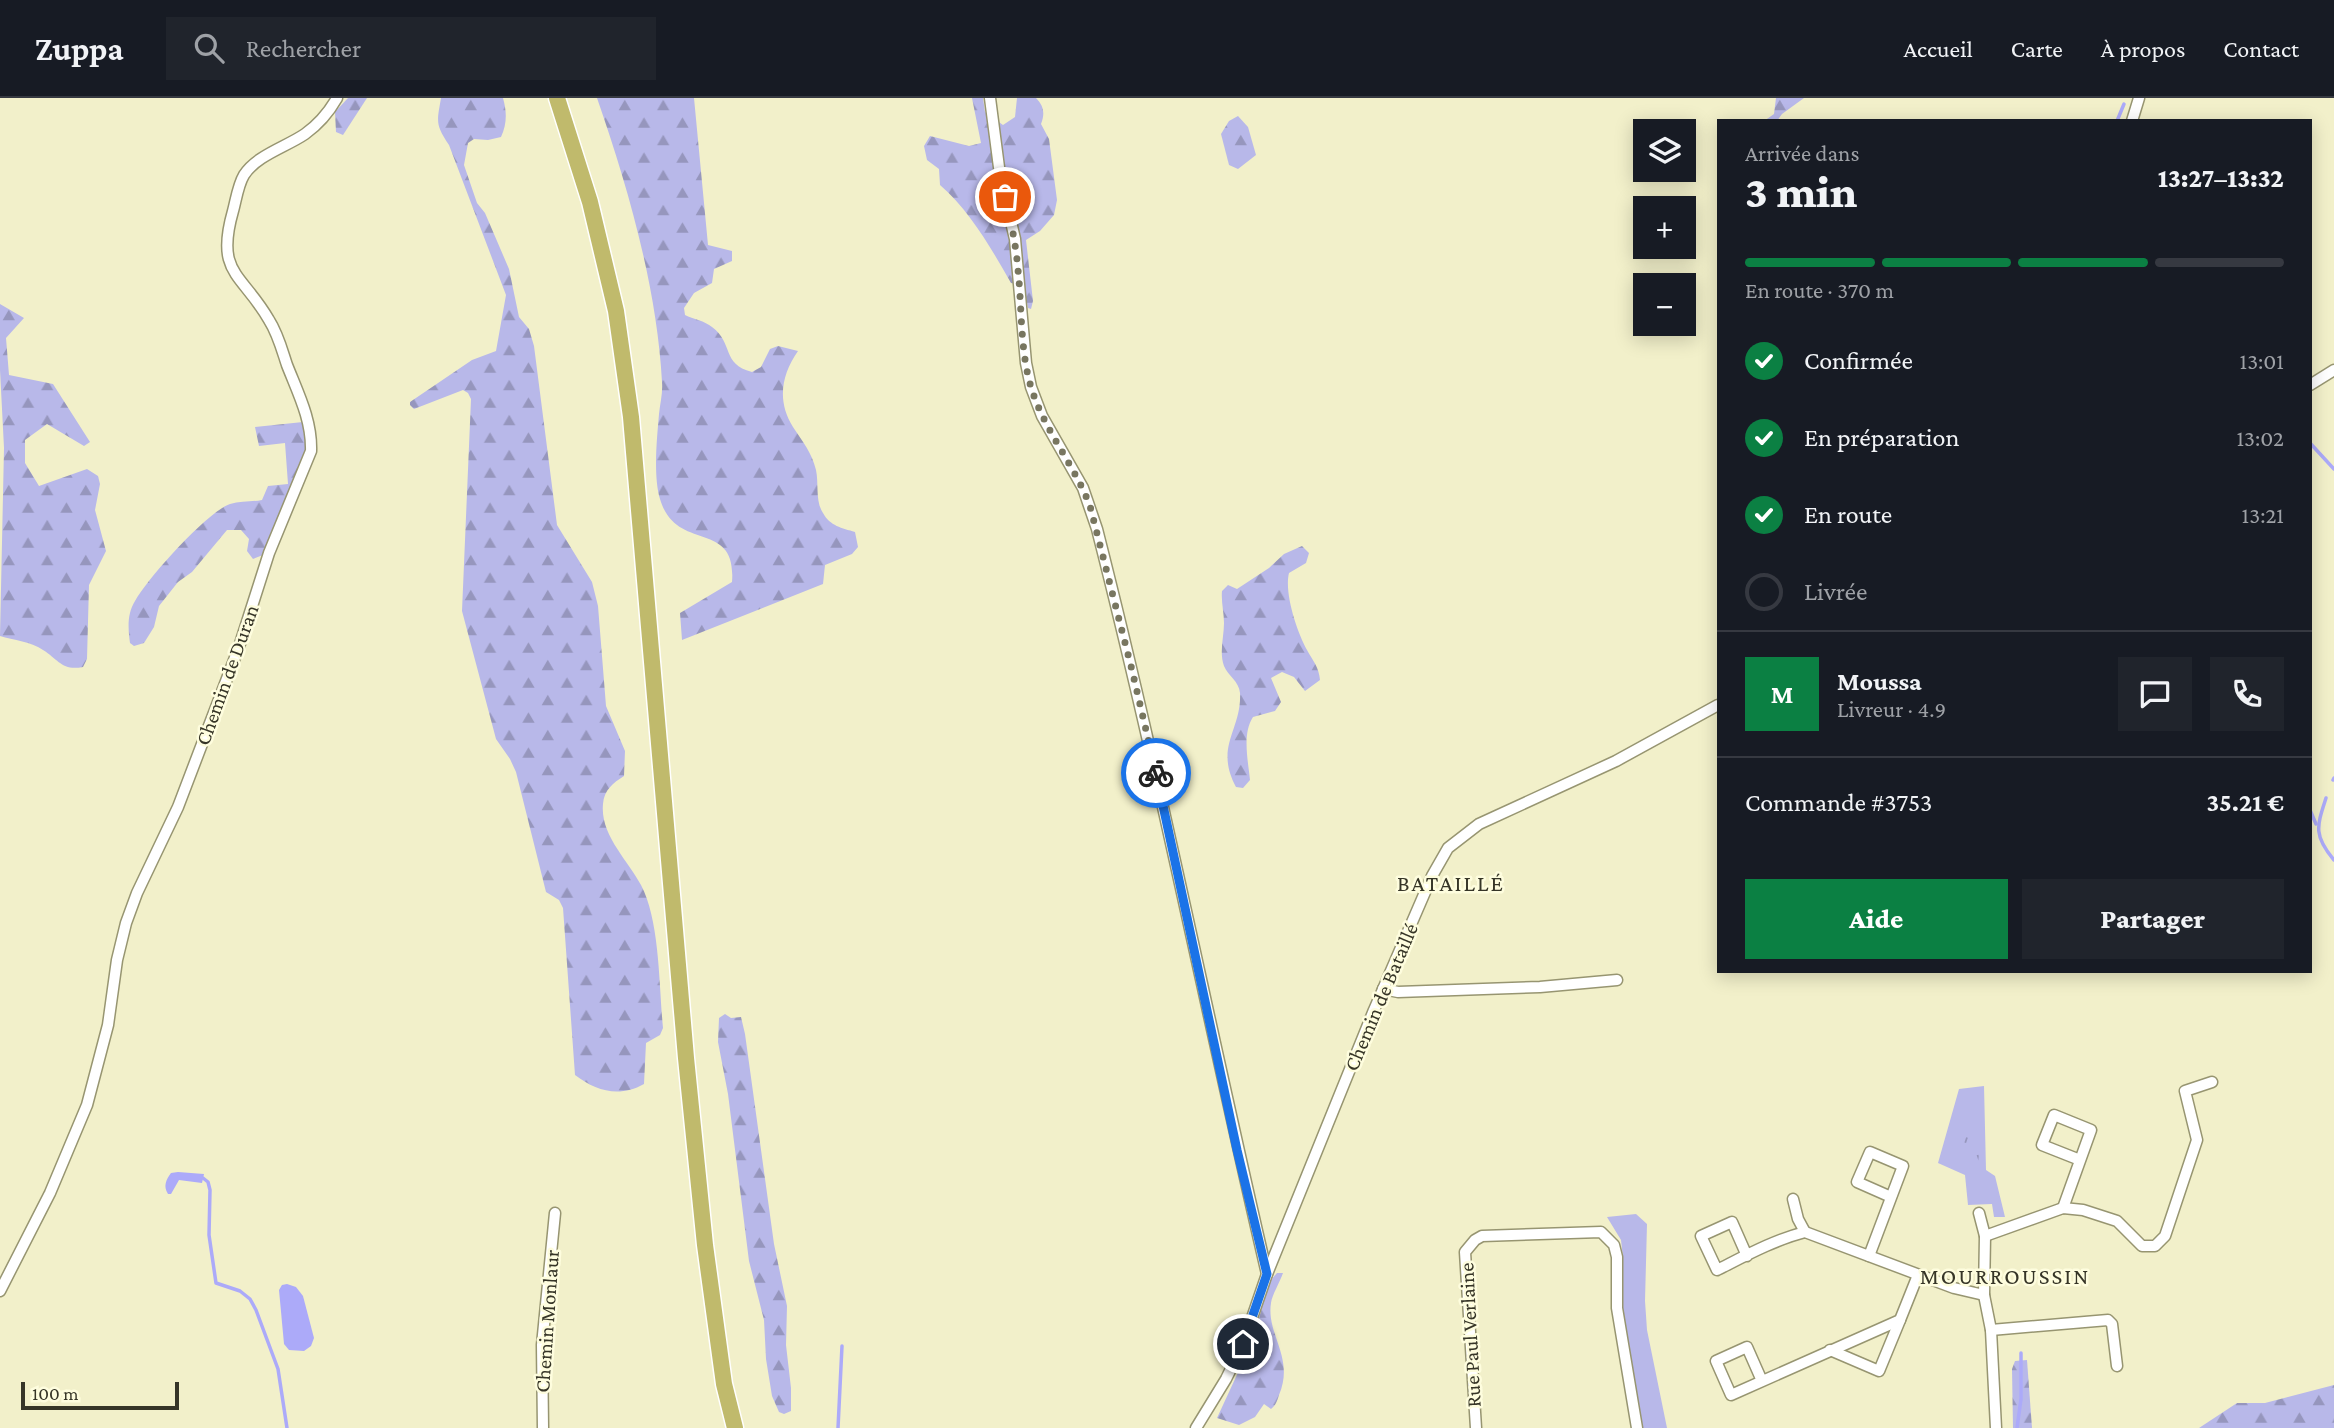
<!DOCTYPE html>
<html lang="fr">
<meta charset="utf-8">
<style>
body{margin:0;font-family:"Crimson Pro",serif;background:#20242c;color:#f1f3f6;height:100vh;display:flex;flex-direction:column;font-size:26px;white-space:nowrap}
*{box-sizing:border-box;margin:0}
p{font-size:23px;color:#9ea1a6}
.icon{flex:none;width:38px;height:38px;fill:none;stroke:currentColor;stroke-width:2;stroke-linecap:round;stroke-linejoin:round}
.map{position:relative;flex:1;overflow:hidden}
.side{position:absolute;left:1717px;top:21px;width:595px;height:854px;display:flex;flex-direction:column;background:#171b24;border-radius:0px;box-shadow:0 4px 18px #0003}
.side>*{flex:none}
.tools{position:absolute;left:1633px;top:21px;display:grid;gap:14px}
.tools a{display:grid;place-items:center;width:63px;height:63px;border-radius:0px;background:#171b24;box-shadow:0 4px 18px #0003;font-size:35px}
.scale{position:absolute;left:21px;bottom:18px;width:158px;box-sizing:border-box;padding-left:7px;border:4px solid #363527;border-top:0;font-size:19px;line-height:24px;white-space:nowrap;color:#363527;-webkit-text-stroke:5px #fefdde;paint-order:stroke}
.pin{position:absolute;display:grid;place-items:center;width:60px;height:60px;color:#fff;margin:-30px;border:4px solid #fff;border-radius:50%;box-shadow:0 2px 7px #0007}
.courier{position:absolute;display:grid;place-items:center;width:70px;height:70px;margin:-35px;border:5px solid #1a73e8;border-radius:50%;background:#fff;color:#222;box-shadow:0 2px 9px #0007}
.summary em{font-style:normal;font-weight:800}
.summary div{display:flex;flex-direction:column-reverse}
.summary{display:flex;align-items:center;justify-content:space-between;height:119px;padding:0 28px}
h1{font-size:46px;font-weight:800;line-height:52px}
.bar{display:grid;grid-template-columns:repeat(4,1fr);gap:10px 7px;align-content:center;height:84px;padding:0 28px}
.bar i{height:9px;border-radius:5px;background:#363941}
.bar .selected{background:#0b8043}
.bar p{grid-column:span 4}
.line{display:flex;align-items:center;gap:18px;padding:0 28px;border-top:2px solid #363941}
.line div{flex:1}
.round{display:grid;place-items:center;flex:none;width:74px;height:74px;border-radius:0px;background:#20242c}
ol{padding:0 28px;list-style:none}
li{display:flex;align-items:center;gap:21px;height:77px}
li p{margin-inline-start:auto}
li .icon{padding:7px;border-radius:50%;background:#0b8043;color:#fff;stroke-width:4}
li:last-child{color:#9ea1a6}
li i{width:38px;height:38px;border:4px solid #363941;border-radius:50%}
.primary-button{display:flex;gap:14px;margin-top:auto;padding:14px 28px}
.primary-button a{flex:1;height:80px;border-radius:0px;background:#0b8043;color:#fff;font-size:28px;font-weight:800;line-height:80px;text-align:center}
.primary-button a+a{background:#20242c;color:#f1f3f6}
header{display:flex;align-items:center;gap:42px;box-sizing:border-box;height:98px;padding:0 35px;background:#171b24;border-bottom:2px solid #363941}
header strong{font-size:33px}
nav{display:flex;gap:38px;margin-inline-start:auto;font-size:24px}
.search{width:490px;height:63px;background:#20242c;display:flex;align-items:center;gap:18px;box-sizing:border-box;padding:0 24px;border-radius:0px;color:#9ea1a6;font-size:26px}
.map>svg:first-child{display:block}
.green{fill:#b8b8e9}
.forest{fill:url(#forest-firs)}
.park{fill:url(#park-tufts)}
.water{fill:#acaaf9}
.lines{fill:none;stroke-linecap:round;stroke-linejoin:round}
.stream{stroke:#acaaf9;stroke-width:3.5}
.minor-casing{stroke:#979571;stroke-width:13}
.trunk-casing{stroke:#fff;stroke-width:19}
.minor{stroke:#fff;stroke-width:10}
.trunk{stroke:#c0ba6c;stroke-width:16}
.done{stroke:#787660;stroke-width:7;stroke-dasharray:0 12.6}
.route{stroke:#1a73e8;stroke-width:9}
.labels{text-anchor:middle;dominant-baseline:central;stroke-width:5;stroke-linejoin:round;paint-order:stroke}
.street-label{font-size:21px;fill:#363527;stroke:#fefdde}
.neighbourhood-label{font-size:23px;letter-spacing:2px;fill:#363527;stroke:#fefdde}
</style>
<header>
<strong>Zuppa</strong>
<div class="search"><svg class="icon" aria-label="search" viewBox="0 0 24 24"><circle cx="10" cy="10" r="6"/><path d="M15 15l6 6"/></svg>Rechercher</div>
<nav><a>Accueil</a><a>Carte</a><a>À propos</a><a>Contact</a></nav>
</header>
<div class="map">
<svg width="2334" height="1330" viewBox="0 0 2334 1330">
<defs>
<pattern id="forest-firs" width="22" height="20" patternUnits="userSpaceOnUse" patternTransform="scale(1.75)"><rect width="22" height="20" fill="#b8b8e9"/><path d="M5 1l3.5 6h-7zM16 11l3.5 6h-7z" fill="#9696bd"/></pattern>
<pattern id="park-tufts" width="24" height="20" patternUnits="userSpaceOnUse" patternTransform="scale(1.75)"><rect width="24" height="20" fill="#b8b8e9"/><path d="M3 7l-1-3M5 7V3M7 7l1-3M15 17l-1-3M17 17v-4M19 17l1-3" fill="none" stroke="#9696bd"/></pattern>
</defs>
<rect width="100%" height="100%" fill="#f2f0ca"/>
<g class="green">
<path d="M1984,988L1986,1072L1995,1078L2005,1119H1994L1992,1106L1968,1107L1965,1077L1938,1065L1959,991Z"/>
<path d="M1636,1116L1647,1126L1645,1203L1647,1232L1667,1330H1642L1622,1211L1623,1160L1621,1142L1607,1119Z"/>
</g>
<g class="forest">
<path d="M348,0H367L343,37L336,34L335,14Z"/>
<path d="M441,0H503C507,14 507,26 501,39L488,42L474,41L468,45L464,67L477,105L485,115L509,171L519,219L529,231L534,248L557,427L592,484L598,508L606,608L625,653L624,678C613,685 604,692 603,706C600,737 628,762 641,787C660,823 659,889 663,930L660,937L646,945L644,986C619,1000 596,993 575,977L563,810L559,802L546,794L516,674L510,661L496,641L462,513L471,301L468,295L463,292L414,311L410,307V304L472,262L496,253L506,197L449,47C435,26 437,24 441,0Z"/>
<path d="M597,0H694L708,147L732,153V163L714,171L712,185L694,195L684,210L685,217C693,221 705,223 712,229C734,245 721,266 752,274L761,269L770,251L778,248L798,253C781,277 777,304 793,329C803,344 812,355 816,372C819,386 815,403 823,415C830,428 842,430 855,434L858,449L852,456L825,467L823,486L682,542L680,515L732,484C737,420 676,456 660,401C653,378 657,340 659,316C660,306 663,295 662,284C657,190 628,89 597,0Z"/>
<path d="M972,0H983L985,14L1003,27L1015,19L1017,0H1036C1044,8 1045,16 1041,26L1049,41L1057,102L1054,117L1040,133L1026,142L1033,203L1031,211L1028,210L1024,188L1011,185C991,150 970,113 940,87L939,71L927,62L924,48L930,38L969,48L981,45Z"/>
<path d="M1776,0H1804L1782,16L1777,23H1764L1774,16Z"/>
<path d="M1238,18L1248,29L1256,57L1238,71L1229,67L1221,36L1229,23Z"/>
<path d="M0,206L24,220L6,240L9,277L53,286L90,344L84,348L47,326L25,342V365L39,388L87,371L98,378L100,386L95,412L106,453L89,487L87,561L83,569C62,573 59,562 43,552C32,544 13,542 0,538L4,350L0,272Z"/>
<path d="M303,324L306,355L263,457L253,461L247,453L249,441L241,432H227L192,474L178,484L159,508L154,529L144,545L134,548L130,545C128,530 127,516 135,503C148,480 207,414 230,406C240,403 252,404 262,402L268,388L288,386L285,345L259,348L255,329Z"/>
<path d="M1302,448L1309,455L1306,465L1289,475C1284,495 1297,534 1307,552C1313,563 1319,569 1320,582L1305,593L1294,579L1282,574L1271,580L1281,604L1275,613L1253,619C1242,636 1248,662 1250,682L1243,690L1236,689C1214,648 1242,632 1240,595C1239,583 1228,578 1224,568C1219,554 1224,539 1224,525C1224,514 1221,504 1222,493L1228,487L1237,491L1269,470L1284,456Z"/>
<path d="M725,916L731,920L741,919L745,936L774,1146L787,1208L786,1247L791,1290V1313L784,1316L779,1314L772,1298L766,1261L764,1222L749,1163L728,996L718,944L719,920Z"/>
<path d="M1277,1175H1283C1280,1184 1272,1197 1271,1205C1266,1237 1295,1259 1279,1297C1277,1303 1276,1307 1271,1311L1264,1306L1255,1319L1239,1327L1217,1320L1253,1242L1269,1184Z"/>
<path d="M2027,1262L2032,1330H2013L2012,1271L2015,1263Z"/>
<path d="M2334,1287V1330H2199L2237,1305H2265Z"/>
</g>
<path class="park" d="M1975,1025L1979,1057L1977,1071L1966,1074L1963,1049L1967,1027Z"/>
<g class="water">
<path d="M178,1074L204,1076L202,1085L179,1082L171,1096H168C163,1088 166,1082 171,1075Z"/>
<path d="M287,1186L296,1189L303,1198L314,1240L311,1248L304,1253L289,1252L284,1246L279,1192L282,1187Z"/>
</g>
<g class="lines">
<g class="stream">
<path d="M2117,23L2124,6"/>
<path d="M2310,345L2334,371"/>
<path d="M2333,682L2334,680"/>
<path d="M2326,700C2317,728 2313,737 2334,762"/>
<path d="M2310,712L2316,726"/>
<path d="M203,1080L208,1084L210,1092L209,1137L216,1185L240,1193L250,1201L256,1212L278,1271L287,1330"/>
<path d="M838,1330L842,1248"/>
<path d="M2017,1330L2021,1301V1255"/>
</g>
<defs>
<g id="minor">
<path d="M990,0L1000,77L1015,141L1026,265L1031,289L1042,318L1083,390L1097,431C1160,678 1209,928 1267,1176"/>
<path d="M2132,23L2139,0"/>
<path d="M2310,287L2334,272"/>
<path d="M1383,891L1398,894L1540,889L1617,882"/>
<path d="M1793,1101L1798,1121L1805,1134"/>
<path d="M2063,1110L2091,1032L2054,1017L2042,1047L2080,1062"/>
<path d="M1979,1115L1985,1138L1984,1197L1991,1232L1996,1330"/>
<path d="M1985,1138L2063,1110L2083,1112L2117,1123L2142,1148H2155L2165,1138L2197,1042L2185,993L2212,984"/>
<path d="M1747,1158L1732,1124L1701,1138L1717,1172C1745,1158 1774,1142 1805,1134L1954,1190L1984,1197"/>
<path d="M1869,1158L1903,1068L1870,1054L1857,1084L1891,1099"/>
<path d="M0,1193L50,1095L87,1007L108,927L117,862L126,825L137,795L178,709L239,549L269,455L311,353C312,322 298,295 287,267C282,252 278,236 269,222C242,175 215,176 233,113C236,102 238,87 244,77C257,57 286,49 305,36C319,26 329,14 337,0"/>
<path d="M1991,1232L2108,1222L2112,1226L2117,1268"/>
<path d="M1830,1252L1879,1273L1900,1222"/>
<path d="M1762,1283L1747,1249L1716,1263L1731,1297L1900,1222L1918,1177"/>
<path d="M543,1330L542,1247L555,1115"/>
<path d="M1196,1330L1226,1281L1243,1246L1267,1176L1374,912L1432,778L1448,750L1479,726L1616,663L1718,607"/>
<path d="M1476,1330L1465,1154L1475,1142L1482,1138L1601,1134L1614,1147L1617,1159V1210L1637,1330"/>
</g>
<path id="trunk" d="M557,0L590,104L616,213L631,319L686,960L705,1147L724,1286L735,1330"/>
</defs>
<use href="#minor" class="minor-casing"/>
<use href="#trunk" class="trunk-casing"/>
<use href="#minor" class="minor"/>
<use href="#trunk" class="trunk"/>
</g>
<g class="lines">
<path class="done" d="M1005,99C1011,123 1016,147 1018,172C1022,210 1020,252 1031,289C1044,332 1074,366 1090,408L1132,572L1156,675"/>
<path class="route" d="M1156,675L1237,1052L1267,1176L1243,1246"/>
</g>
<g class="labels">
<g class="street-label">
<text transform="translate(227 577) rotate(-70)">Chemin de Duran</text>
<text transform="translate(1381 899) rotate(-67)">Chemin de Bataillé</text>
<text transform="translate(547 1223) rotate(-86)">Chemin Monlaur</text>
<text transform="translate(1470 1237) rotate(-93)">Rue Paul Verlaine</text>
</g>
<g class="neighbourhood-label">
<text x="1451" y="785">BATAILLÉ</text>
<text x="2005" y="1178">MOURROUSSIN</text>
</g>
</g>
</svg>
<div class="tools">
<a><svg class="icon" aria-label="layers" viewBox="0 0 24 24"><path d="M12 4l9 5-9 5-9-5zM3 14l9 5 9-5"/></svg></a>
<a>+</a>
<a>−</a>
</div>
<div class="scale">100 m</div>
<div class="pin" style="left:1005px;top:99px;background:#ea580c"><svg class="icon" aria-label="bag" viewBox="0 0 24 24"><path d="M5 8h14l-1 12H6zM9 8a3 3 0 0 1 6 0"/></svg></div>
<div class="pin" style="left:1243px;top:1246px;background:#1f2937"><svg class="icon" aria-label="home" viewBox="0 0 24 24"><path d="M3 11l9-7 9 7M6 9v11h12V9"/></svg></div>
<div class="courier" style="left:1156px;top:675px"><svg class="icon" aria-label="bike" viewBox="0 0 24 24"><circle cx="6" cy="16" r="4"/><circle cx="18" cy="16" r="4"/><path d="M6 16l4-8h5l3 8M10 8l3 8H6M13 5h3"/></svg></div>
<section class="side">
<div class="summary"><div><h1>3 min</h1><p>Arrivée dans</p></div><em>13:27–13:32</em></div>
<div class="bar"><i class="selected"></i><i class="selected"></i><i class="selected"></i><i></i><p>En route · 370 m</p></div>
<ol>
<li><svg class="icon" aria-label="check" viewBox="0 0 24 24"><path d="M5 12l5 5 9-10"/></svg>Confirmée<p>13:01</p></li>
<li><svg class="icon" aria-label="check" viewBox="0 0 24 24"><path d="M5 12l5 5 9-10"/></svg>En préparation<p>13:02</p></li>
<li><svg class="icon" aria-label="check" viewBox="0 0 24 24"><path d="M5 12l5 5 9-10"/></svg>En route<p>13:21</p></li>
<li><i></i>Livrée</li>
</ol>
<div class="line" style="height:126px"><b class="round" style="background:#0b8043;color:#fff">M</b><div><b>Moussa</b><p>Livreur · 4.9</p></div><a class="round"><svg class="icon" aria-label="chat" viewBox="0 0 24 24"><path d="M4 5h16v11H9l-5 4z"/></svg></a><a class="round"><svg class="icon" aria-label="phone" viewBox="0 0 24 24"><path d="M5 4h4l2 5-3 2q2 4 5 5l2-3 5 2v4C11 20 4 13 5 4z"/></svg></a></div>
<div class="line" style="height:91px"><div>Commande #3753</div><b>35.21 €</b></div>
<div class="primary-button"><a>Aide</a><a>Partager</a></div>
</section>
</div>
